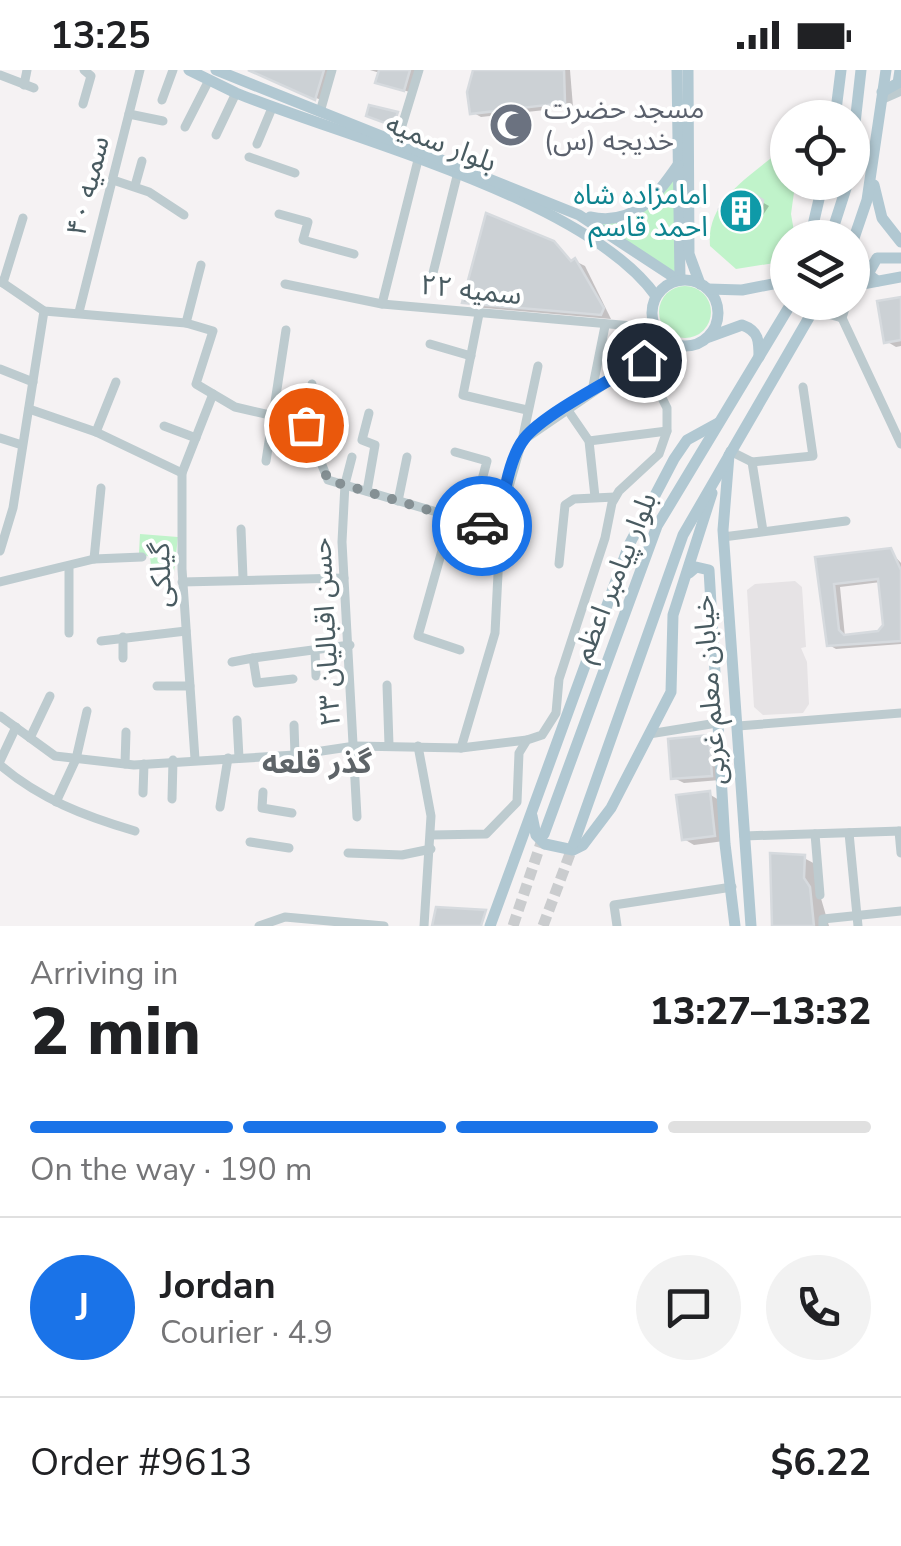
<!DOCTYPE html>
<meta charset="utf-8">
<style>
body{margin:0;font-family:"Nunito Sans","Noto Sans Arabic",sans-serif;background:#f2f2f2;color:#202124;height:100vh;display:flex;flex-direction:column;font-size:38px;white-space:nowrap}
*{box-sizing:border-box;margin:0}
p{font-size:32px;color:#757577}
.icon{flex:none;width:55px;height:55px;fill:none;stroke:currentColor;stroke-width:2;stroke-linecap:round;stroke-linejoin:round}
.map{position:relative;height:856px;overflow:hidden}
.details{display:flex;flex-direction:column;background:#fff;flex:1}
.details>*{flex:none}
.controls{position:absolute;left:770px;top:30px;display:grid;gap:20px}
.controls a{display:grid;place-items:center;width:100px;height:100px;border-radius:50%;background:#fff;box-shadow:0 2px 8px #0004;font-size:50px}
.pin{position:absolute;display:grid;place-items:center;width:85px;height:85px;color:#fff;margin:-42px;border:5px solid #fff;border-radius:50%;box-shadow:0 2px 10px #0007}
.courier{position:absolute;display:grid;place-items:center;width:100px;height:100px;margin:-50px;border:8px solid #1a73e8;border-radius:50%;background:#fff;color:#222;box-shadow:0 2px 12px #0007}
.head em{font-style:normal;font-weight:800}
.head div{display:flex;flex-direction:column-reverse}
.head{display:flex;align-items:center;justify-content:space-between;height:170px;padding:0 30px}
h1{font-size:65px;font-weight:800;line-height:75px}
.bar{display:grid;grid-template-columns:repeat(4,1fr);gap:15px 10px;align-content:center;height:120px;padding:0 30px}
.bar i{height:12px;border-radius:8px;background:#e0e0e0}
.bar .selected{background:#1a73e8}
.bar p{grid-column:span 4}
.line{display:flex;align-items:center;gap:25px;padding:0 30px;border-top:2px solid #e0e0e0}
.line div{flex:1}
.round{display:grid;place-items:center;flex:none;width:105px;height:105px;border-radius:52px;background:#f2f2f2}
.status{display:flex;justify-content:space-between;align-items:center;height:70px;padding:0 50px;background:#fff;direction:ltr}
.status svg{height:28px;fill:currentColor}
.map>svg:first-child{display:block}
.education{fill:#e6e3e5}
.green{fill:#c0f3ca}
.shadow{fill:#0003;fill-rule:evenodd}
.building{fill:#ccd1d5;stroke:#d6dade;stroke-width:2.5;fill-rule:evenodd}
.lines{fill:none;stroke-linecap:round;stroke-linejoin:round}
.major-tunnel{stroke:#caccce;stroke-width:11;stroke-dasharray:11 5.5;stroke-linecap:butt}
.minor{stroke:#bdcbcf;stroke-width:9}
.major{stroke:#b1c8d2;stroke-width:11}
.done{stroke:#859094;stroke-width:10;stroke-dasharray:0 18}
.route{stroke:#1a73e8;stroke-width:12}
.labels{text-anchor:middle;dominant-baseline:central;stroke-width:8;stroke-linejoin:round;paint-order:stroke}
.worship-label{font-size:28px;fill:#5b616d;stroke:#fff;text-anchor:start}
.street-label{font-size:28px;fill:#495b61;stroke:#fff}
.culture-label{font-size:28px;fill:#0d838f;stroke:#fff;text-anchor:end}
.neighbourhood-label{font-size:30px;font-weight:bold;fill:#5e6468;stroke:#fff}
</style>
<div class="status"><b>13:25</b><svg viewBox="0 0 49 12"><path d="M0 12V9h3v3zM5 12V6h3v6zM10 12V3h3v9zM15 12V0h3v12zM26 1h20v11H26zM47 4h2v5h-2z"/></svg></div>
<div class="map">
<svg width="901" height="856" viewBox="0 0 901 856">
<rect width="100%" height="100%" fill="#f5f2f3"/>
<path class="education" d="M795,511L802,517L806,577L801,578L807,592L809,634L803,643L763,645L754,637L747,520L755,514Z"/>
<g class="green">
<path d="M782,79L788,112L795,115L791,144L795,167L788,168L787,191L736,199L710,176C706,130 750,107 782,79Z"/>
<path d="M678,95L679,209L579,145L628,146Z"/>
<circle cx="685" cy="242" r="26"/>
<path d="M140,464L178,467L174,502L151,495L150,487L139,483Z"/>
</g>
<g class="shadow">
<path d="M251,0H332L321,30Z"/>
<path d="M370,0H417L410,22L383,15L380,3Z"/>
<path d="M476,0H570L573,37L481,47L472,42Z"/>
<path d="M755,128L769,136L753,160L747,157Z"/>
<path d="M575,191L585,196L611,249L474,237L465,232Z"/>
<path d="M901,229V276L896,277L886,271Z"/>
<path d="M890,481L901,493V574L836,579L829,575L818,489ZM881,512L886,556L879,564L845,567L840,517Z"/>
<path d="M709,668L718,673L720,710L684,713L674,708Z"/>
<path d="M709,724L719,730L724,771L694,775L684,769Z"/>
<path d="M772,786L804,788L819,796L818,818L829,856H774Z"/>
</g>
<g class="building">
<path d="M248,0H324L315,30Z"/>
<path d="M379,0H410L404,21L375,13Z"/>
<path d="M473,0H564L565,33L470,44L467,22Z"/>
<path d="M369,35L398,42L393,56L366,46Z"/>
<path d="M734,121L750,130L755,125L763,130L761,143L754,142L746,159L719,139Z"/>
<path d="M486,143L554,171L571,191L575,188L604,238L601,245L462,233Z"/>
<path d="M901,227V270L884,273L877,231Z"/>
<path d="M891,478L901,500V571L827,576L815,487ZM878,509L883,555L878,561L844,565L839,560L834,514Z"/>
<path d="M709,665L712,706L671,709L668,669Z"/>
<path d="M710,721L715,766L682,770L676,725Z"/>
<path d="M770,783L805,785L804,808L810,817L814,856H772Z"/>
<path d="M436,837L486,840L481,856H432Z"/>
</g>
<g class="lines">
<g class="major-tunnel">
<path d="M513,856L544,764"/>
<path d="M543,856L574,773"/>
</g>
<g class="minor">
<path d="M0,5L34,18"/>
<path d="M24,15L27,0"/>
<path d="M162,30L173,0"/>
<path d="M881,30L901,21"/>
<path d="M83,34L91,6L84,0"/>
<path d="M320,42L332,0"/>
<path d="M129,44L163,51"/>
<path d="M185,57L209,10"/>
<path d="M216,65L236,23"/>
<path d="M397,72L419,0"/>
<path d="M257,74L272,38"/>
<path d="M249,87L295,103"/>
<path d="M113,110L149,122L184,145"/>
<path d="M135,116L142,91"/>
<path d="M279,144L308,152L303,170L354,184"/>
<path d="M201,195L186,253L213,261L196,314L235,337L305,353L328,410L501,461"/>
<path d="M433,203L457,106"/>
<path d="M0,211L44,241L186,253"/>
<path d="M3,213L23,148"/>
<path d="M285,214L382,234L655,258"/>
<path d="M382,234L418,90"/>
<path d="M814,240L842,248"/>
<path d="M79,242L140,0"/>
<path d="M479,244L463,325L527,340"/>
<path d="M842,248L901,374"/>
<path d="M842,248L847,232"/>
<path d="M430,274L471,286"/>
<path d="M0,299L33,312"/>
<path d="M592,321L605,256"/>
<path d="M29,339L96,362L182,403"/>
<path d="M567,339L589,371L595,427"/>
<path d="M305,353L312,314"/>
<path d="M164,356L196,368"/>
<path d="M96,362L116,312"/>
<path d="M0,368L22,375"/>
<path d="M522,371L538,296"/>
<path d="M589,371L667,361"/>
<path d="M730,381L752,392L813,386L803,317"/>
<path d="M455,382L487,391L475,436L501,445"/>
<path d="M352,387L345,414L342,472L357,747"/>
<path d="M266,391L286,260"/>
<path d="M752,392L763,461"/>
<path d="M367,421L375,375L362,370L369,343"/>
<path d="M398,431L407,387"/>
<path d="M241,459L243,508"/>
<path d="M723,467L846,451"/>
<path d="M449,476L455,448"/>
<path d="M443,477L418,566L460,580"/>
<path d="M0,481L13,438L44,241"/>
<path d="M94,489L101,418"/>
<path d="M559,494L565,435L574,429L615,427"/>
<path d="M69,496V563"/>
<path d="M0,512L94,489L142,487"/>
<path d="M182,512L344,508"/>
<path d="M123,567V588"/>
<path d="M101,571L186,561"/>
<path d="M315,580L316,606"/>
<path d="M253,588L350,575"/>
<path d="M232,592L253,588L257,613L293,609"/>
<path d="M387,615L389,675"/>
<path d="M157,616H190"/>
<path d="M0,646L55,686L134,695L295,685L355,676L461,678L495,563L501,445L522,371L668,271"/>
<path d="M237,650L239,688"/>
<path d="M294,655L295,685"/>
<path d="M738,656L901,643"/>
<path d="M649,664L717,653"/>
<path d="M30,668L50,626"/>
<path d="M418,676L431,746L424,856"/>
<path d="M461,678L527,670"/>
<path d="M195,689L182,499V403L213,324"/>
<path d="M0,691L16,657"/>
<path d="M125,694L126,662"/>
<path d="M0,695C40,729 84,746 135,761"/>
<path d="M263,722L262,738L292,743"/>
<path d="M143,723L144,694"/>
<path d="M172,729L173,690"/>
<path d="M56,732L76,689L87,641"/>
<path d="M220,737L228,688"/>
<path d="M899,761L901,783"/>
<path d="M849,763L858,856"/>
<path d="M815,764L820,825"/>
<path d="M431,765L486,764L517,732L519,683L527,670L542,665L556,643L559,609L605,468L612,433L619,421L659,384L667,361V338L643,290"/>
<path d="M744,766L901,761"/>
<path d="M250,772L289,778"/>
<path d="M348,783L402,785L431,779"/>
<path d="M259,856L285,847L384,856"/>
<path d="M617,856L614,835L732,817"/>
<path d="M823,856V849L901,841"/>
</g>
<g class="major">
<path d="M189,0L236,23C350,69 586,128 656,226"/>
<path d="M216,0L579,145L678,210"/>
<path d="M677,0L680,210"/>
<path d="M688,0L689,184L700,214"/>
<path d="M882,22L898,13L900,0"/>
<path d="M835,48L841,0"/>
<path d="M852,80L861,0"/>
<path d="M874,115L882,148L901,172"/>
<path d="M590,147C634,156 655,128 678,95"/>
<path d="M810,168L823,112"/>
<path d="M830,168L848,112"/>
<path d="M852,174L867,130L886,0"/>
<circle cx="685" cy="243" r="33"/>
<path d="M877,211L868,204L877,188H901"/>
<path d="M852,216L901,207"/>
<path d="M708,219L742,220L788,211"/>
<path d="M709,267L742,255C759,261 759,271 759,287"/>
<path d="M729,385L723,460L751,856"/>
<path d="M689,503L696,497L709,500L725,774L735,856"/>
<path d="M532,746L536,765L545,774L573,780L583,775L611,738L671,622L673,545L712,423"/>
<path d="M544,764L657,456L792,232"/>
<path d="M574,773L683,465L818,232"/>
<path d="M490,856L629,475L674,389L687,370L718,353"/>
</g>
</g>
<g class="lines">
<path class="done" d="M306,355L328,410L482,456"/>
<path class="route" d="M482,456L501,461C501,435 508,390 524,369C543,344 615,308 644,290"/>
</g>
<defs>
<symbol id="mosque-disc" viewBox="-11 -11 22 22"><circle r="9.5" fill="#6b7280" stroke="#fff"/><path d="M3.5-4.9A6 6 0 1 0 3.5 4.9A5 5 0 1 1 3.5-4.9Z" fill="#fff"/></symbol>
<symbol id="building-disc" viewBox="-11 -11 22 22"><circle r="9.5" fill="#0f9aa8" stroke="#fff"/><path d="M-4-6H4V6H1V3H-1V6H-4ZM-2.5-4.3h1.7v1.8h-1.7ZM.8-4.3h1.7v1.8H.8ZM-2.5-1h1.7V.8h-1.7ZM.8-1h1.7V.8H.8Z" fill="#fff"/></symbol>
</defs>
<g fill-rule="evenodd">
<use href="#mosque-disc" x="486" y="30" width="50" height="50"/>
<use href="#building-disc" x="716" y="116" width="50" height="50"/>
</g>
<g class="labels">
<g class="worship-label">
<text x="544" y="39">مسجد حضرت<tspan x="544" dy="32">خدیجه (س)</tspan></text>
</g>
<g class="street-label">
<text transform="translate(441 73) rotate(21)">بلوار سمیه</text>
<text transform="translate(88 116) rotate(-76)">سمیه ۴۰</text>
<text transform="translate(471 220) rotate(6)">سمیه ۲۲</text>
<text transform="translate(161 505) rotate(-92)">گیلکی</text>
<text transform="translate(615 507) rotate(-68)">بلوار پیامبر اعظم</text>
<text transform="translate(326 562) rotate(-93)">۲۳ حسن اقبالیان</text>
<text transform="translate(710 620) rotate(-94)">خیابان معلم غربی</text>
</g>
<g class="culture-label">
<text x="708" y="125">امامزاده شاه<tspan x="708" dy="32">احمد قاسم</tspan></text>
</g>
<g class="neighbourhood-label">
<text x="317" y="693">گذر قلعه</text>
</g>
</g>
</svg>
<div class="controls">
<a><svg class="icon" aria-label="locate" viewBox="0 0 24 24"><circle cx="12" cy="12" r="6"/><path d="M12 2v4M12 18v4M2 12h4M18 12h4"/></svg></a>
<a><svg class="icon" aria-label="layers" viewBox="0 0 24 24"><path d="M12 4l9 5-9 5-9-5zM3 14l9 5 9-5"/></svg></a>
</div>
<div class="pin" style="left:306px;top:355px;background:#ea580c"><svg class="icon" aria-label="bag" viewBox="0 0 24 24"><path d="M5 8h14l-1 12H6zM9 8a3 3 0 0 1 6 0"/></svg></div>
<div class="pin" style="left:644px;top:290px;background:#1f2937"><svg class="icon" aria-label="home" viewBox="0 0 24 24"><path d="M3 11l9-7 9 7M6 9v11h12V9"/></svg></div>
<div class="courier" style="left:482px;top:456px"><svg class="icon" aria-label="car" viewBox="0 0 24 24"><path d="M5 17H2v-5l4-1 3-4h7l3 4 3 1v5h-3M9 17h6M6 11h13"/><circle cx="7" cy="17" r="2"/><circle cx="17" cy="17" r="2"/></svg></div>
</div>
<section class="details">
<div class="head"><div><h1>2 min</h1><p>Arriving in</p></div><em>13:27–13:32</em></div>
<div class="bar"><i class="selected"></i><i class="selected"></i><i class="selected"></i><i></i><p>On the way · 190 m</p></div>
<div class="line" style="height:180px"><b class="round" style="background:#1a73e8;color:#fff">J</b><div><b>Jordan</b><p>Courier · 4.9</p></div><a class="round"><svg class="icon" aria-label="chat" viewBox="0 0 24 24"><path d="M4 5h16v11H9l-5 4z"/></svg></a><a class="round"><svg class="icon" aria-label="phone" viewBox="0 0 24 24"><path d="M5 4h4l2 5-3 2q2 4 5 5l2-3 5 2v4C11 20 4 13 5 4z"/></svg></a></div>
<div class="line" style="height:130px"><div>Order #9613</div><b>$6.22</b></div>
</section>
